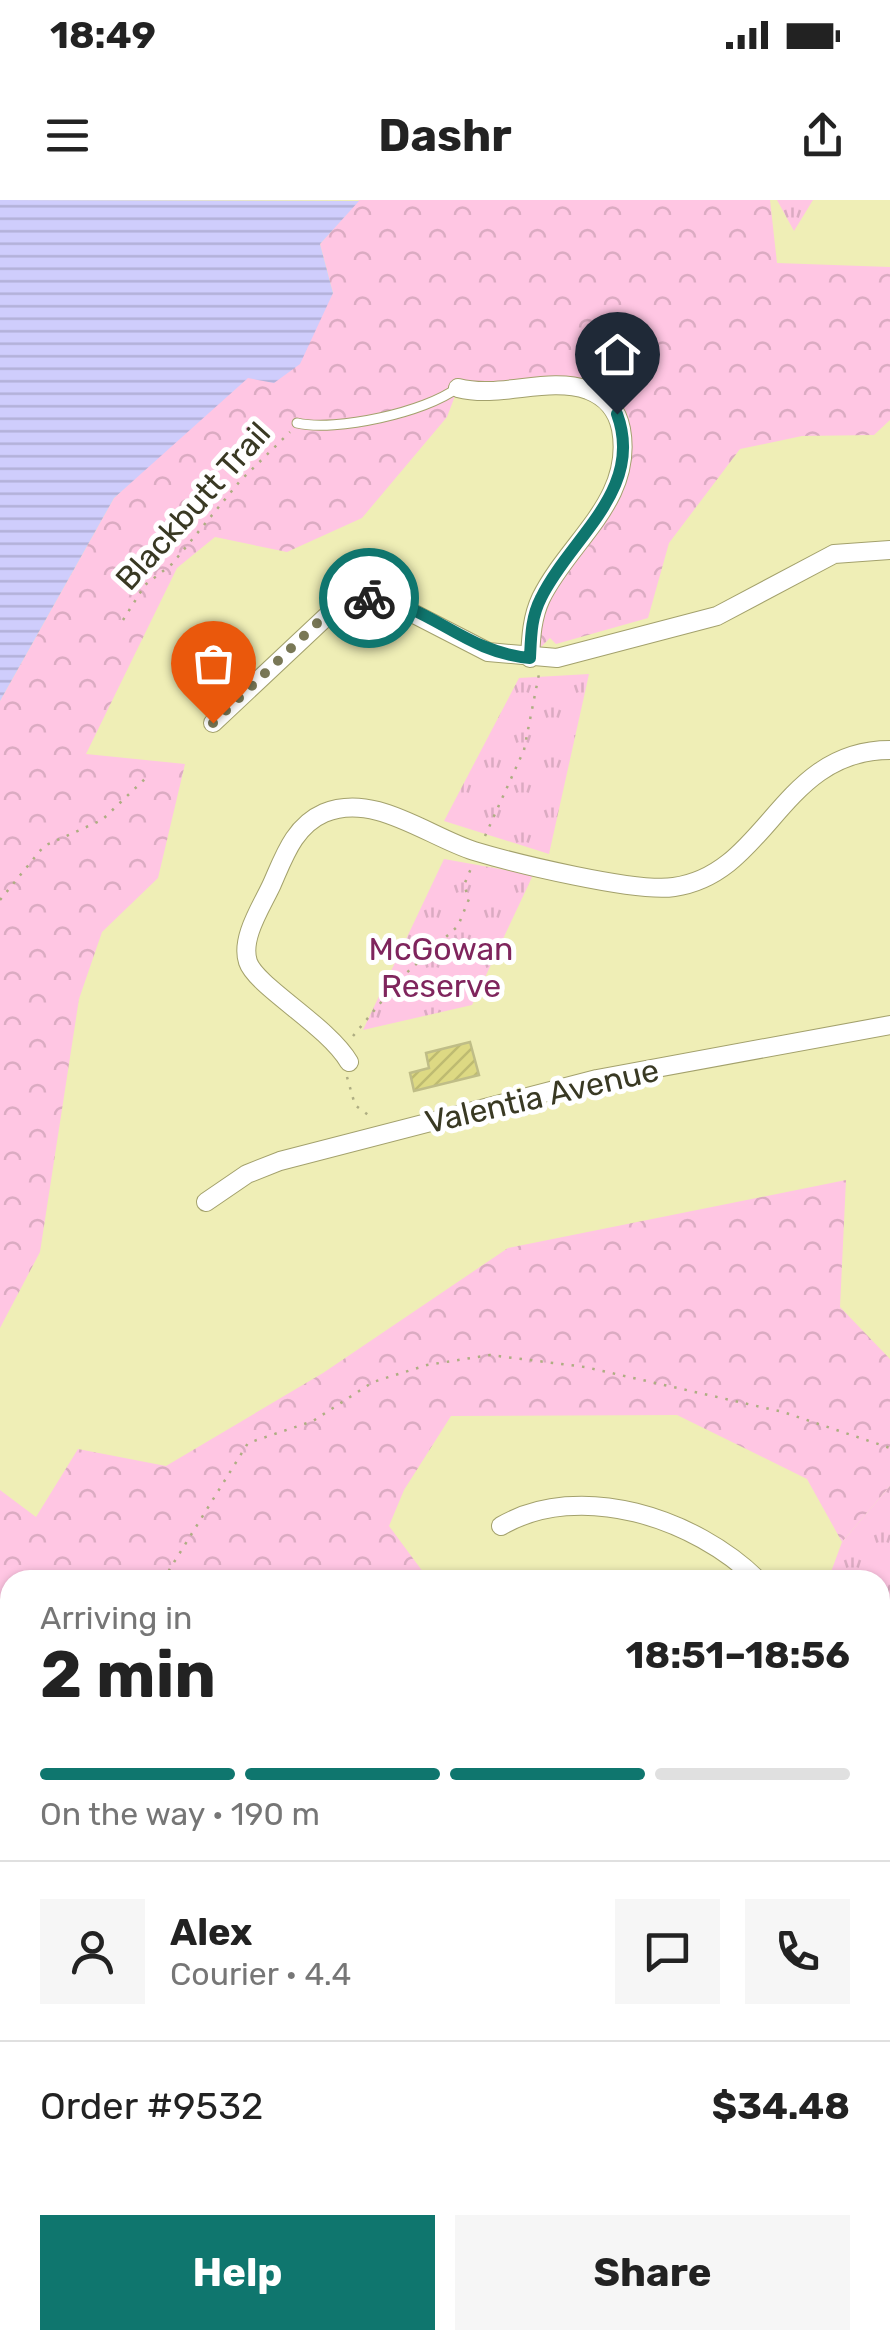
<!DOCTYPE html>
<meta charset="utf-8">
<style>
body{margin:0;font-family:Rubik,sans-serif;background:#f6f6f6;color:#222;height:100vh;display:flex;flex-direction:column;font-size:38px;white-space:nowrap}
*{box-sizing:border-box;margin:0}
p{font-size:32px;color:#767676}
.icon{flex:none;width:55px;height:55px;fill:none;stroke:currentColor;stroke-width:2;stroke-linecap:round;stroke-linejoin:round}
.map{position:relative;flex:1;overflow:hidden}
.panel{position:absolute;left:0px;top:1370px;width:890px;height:780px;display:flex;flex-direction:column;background:#fff;border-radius:30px 30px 0 0;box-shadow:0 2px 8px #0004}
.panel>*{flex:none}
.pin{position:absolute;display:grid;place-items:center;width:85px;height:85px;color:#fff;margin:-102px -42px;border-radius:50% 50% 50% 0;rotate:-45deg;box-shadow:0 0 10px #0007}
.pin .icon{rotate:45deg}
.courier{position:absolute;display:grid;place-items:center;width:100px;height:100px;margin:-50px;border:8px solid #0f766e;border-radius:50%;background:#fff;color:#222;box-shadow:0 2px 12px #0007}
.summary em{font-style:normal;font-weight:700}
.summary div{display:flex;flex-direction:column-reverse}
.summary{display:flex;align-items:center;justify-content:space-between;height:170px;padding:0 40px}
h1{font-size:65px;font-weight:700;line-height:75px}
.bar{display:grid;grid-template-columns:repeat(4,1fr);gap:15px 10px;align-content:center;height:120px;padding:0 40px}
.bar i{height:12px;border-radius:8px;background:#e0e0e0}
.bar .current{background:#0f766e}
.bar p{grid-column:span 4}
.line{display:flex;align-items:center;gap:25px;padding:0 40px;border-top:2px solid #e0e0e0}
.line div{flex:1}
.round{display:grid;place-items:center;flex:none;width:105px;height:105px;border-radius:0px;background:#f6f6f6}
.action{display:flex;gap:20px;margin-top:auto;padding:20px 40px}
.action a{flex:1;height:115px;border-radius:0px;background:#0f766e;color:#fff;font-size:40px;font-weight:700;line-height:115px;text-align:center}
.action a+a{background:#f6f6f6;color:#222}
.status{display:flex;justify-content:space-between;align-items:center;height:70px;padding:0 50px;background:#fff;direction:ltr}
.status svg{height:28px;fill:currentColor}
header{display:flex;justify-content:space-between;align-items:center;height:130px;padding:0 40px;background:#fff;font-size:45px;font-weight:700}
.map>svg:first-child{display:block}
.forest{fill:url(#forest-crowns)}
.park{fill:url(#park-tufts)}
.water{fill:url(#water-rules)}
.building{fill:url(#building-hatch);stroke:#bfbd87;stroke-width:2.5}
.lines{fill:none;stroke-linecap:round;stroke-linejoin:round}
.service-casing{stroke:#a3a16c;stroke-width:11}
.minor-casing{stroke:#a3a16c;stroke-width:20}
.path{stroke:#aead82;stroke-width:2.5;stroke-dasharray:2.5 8;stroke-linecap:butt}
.service{stroke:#fff;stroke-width:9}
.minor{stroke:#fff;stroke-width:18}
.done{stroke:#797856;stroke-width:10;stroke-dasharray:0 18}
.route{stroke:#0f766e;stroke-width:12}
.labels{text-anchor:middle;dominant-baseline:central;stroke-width:10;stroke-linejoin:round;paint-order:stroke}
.street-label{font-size:32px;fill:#393923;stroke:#fff}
.park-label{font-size:32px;fill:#7f255d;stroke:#fff}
</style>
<div class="status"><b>18:49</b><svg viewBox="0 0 49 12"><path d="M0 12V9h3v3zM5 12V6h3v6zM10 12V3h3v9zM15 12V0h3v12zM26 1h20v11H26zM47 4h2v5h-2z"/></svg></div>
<header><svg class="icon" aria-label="menu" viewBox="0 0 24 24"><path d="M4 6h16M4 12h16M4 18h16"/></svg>Dashr<svg class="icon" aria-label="share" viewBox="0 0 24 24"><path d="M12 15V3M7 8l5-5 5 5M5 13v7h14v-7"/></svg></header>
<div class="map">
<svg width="890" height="2150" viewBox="0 0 890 2150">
<defs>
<pattern id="forest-crowns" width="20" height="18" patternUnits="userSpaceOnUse" patternTransform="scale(2.5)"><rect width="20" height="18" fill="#ffc6e3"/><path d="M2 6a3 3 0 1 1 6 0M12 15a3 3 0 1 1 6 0" fill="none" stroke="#dbabc2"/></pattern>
<pattern id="park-tufts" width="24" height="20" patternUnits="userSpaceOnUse" patternTransform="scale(2.5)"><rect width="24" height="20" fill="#ffc6e3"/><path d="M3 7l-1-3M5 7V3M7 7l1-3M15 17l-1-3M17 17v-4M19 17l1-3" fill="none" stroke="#dbabc2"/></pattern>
<pattern id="water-rules" width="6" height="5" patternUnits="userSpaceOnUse" patternTransform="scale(2.5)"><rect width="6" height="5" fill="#cfcdfc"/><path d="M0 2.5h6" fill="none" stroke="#b2b1d8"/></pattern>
<pattern id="building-hatch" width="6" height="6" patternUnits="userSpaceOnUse" patternTransform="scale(2.5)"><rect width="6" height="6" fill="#ddd983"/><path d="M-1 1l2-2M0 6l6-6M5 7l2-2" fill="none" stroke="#bebb71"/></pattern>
</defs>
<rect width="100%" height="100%" fill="#efeeb6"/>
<g class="forest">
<path d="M359,0H770L777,63L890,67V220L874,235L802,236L740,249L669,343L648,418L556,444L550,438L530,458L532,427L596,321L622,234L595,193L458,188L447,217L362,318L287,352L215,337L177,368L86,554L185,564L158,678L102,732L79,799L40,1052L0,1128V501L114,298L333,93L320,44Z"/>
<path d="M846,980L840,1107L890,1159V1286L842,1342L807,1279L677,1215L451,1216L404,1290L389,1326L429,1380H10V1527L0,1528V1290L36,1317L78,1249L166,1266L323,1173L508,1048Z"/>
<path d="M880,1819L890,1846V1870L886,1872L890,1883V2150H774L771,2140H880Z"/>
<path d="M0,2036L10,2038V2140H177L173,2150H0Z"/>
</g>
<g class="park">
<path d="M777,0H813L794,31Z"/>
<path d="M589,474L549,654L444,621L519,478Z"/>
<path d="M444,659L533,675L472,805L363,830Z"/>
<path d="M890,1286V1478L880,1469V1380H828L842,1342Z"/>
</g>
<g class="water">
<path d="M0,0L359,1L320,44L333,93L300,164L274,183L248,178L114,298L0,501Z"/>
<path d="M10,1527V2030L0,2026V1528Z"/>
<path d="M186,2140H771L774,2150H180Z"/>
</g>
<path class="building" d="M470,842L479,875L414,891L410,873L429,868L426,853Z"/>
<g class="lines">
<defs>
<path id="service" d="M297,223C336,232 426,212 457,188"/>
<g id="minor">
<path d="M458,188C501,199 547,176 588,190C606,197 617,209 621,229C634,300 569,341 541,398C532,417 531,437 530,458"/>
<path d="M213,523L344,400H387L488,452L557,458L717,416L834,354L890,350"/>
<path d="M349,862C328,826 256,786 248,762C240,738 262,706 272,684C284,657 294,626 324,613C374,592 427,636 474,651C514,663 636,693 674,687C768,674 780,550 890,550"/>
<path d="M206,1002L247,974L280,961L597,879L890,825"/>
<path d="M501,1326C580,1280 695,1318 758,1380"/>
<path d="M880,1601L890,1606"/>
</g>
</defs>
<use href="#service" class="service-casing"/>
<use href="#minor" class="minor-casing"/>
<g class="path">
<path d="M123,420L145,385L172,364L240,281L290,232"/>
<path d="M485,636L524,550L539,474"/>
<path d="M0,700L44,646L102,620L147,577"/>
<path d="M353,836L402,777L458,726L469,699L464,685L472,666"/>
<path d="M347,877L355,905L372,918"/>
<path d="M163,1380L248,1243L313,1221L373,1182L427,1165L490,1155L585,1167L783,1212L890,1248"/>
<path d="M0,1437L10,1438"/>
<path d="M880,1456L890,1465"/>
</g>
<use href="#service" class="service"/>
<use href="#minor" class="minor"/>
</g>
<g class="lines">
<path class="done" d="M213,523L334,407L344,400L369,398"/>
<path class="route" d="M369,398C430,403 462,452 530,458C531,437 531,417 541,398C570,338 645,290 617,214"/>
</g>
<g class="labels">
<g class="street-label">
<text transform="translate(193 306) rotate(-48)">Blackbutt Trail</text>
<text transform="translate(542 896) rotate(-13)">Valentia Avenue</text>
</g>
<g class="park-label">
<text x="441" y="749">McGowan<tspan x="441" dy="37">Reserve</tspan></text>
</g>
</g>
</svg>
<div class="pin" style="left:213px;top:523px;background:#ea580c"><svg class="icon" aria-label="bag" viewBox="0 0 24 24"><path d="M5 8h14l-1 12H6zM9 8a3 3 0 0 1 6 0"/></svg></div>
<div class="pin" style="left:617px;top:214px;background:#1f2937"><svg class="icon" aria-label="home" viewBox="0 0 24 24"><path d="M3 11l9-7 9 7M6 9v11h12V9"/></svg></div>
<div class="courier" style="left:369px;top:398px"><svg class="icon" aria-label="bike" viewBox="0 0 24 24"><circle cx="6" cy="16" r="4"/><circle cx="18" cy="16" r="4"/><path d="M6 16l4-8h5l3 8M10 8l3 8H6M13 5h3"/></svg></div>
<section class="panel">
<div class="summary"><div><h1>2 min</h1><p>Arriving in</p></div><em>18:51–18:56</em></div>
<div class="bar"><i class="current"></i><i class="current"></i><i class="current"></i><i></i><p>On the way · 190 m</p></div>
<div class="line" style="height:180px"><a class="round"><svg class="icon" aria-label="person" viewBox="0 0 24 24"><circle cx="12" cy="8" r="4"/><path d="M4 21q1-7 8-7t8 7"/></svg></a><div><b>Alex</b><p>Courier · 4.4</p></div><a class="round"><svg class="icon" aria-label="chat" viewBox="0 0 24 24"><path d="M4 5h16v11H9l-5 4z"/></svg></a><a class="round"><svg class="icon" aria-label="phone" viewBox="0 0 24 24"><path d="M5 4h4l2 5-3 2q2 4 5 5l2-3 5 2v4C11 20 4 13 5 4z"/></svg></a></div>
<div class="line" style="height:130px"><div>Order #9532</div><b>$34.48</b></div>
<div class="action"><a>Help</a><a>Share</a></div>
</section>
</div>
